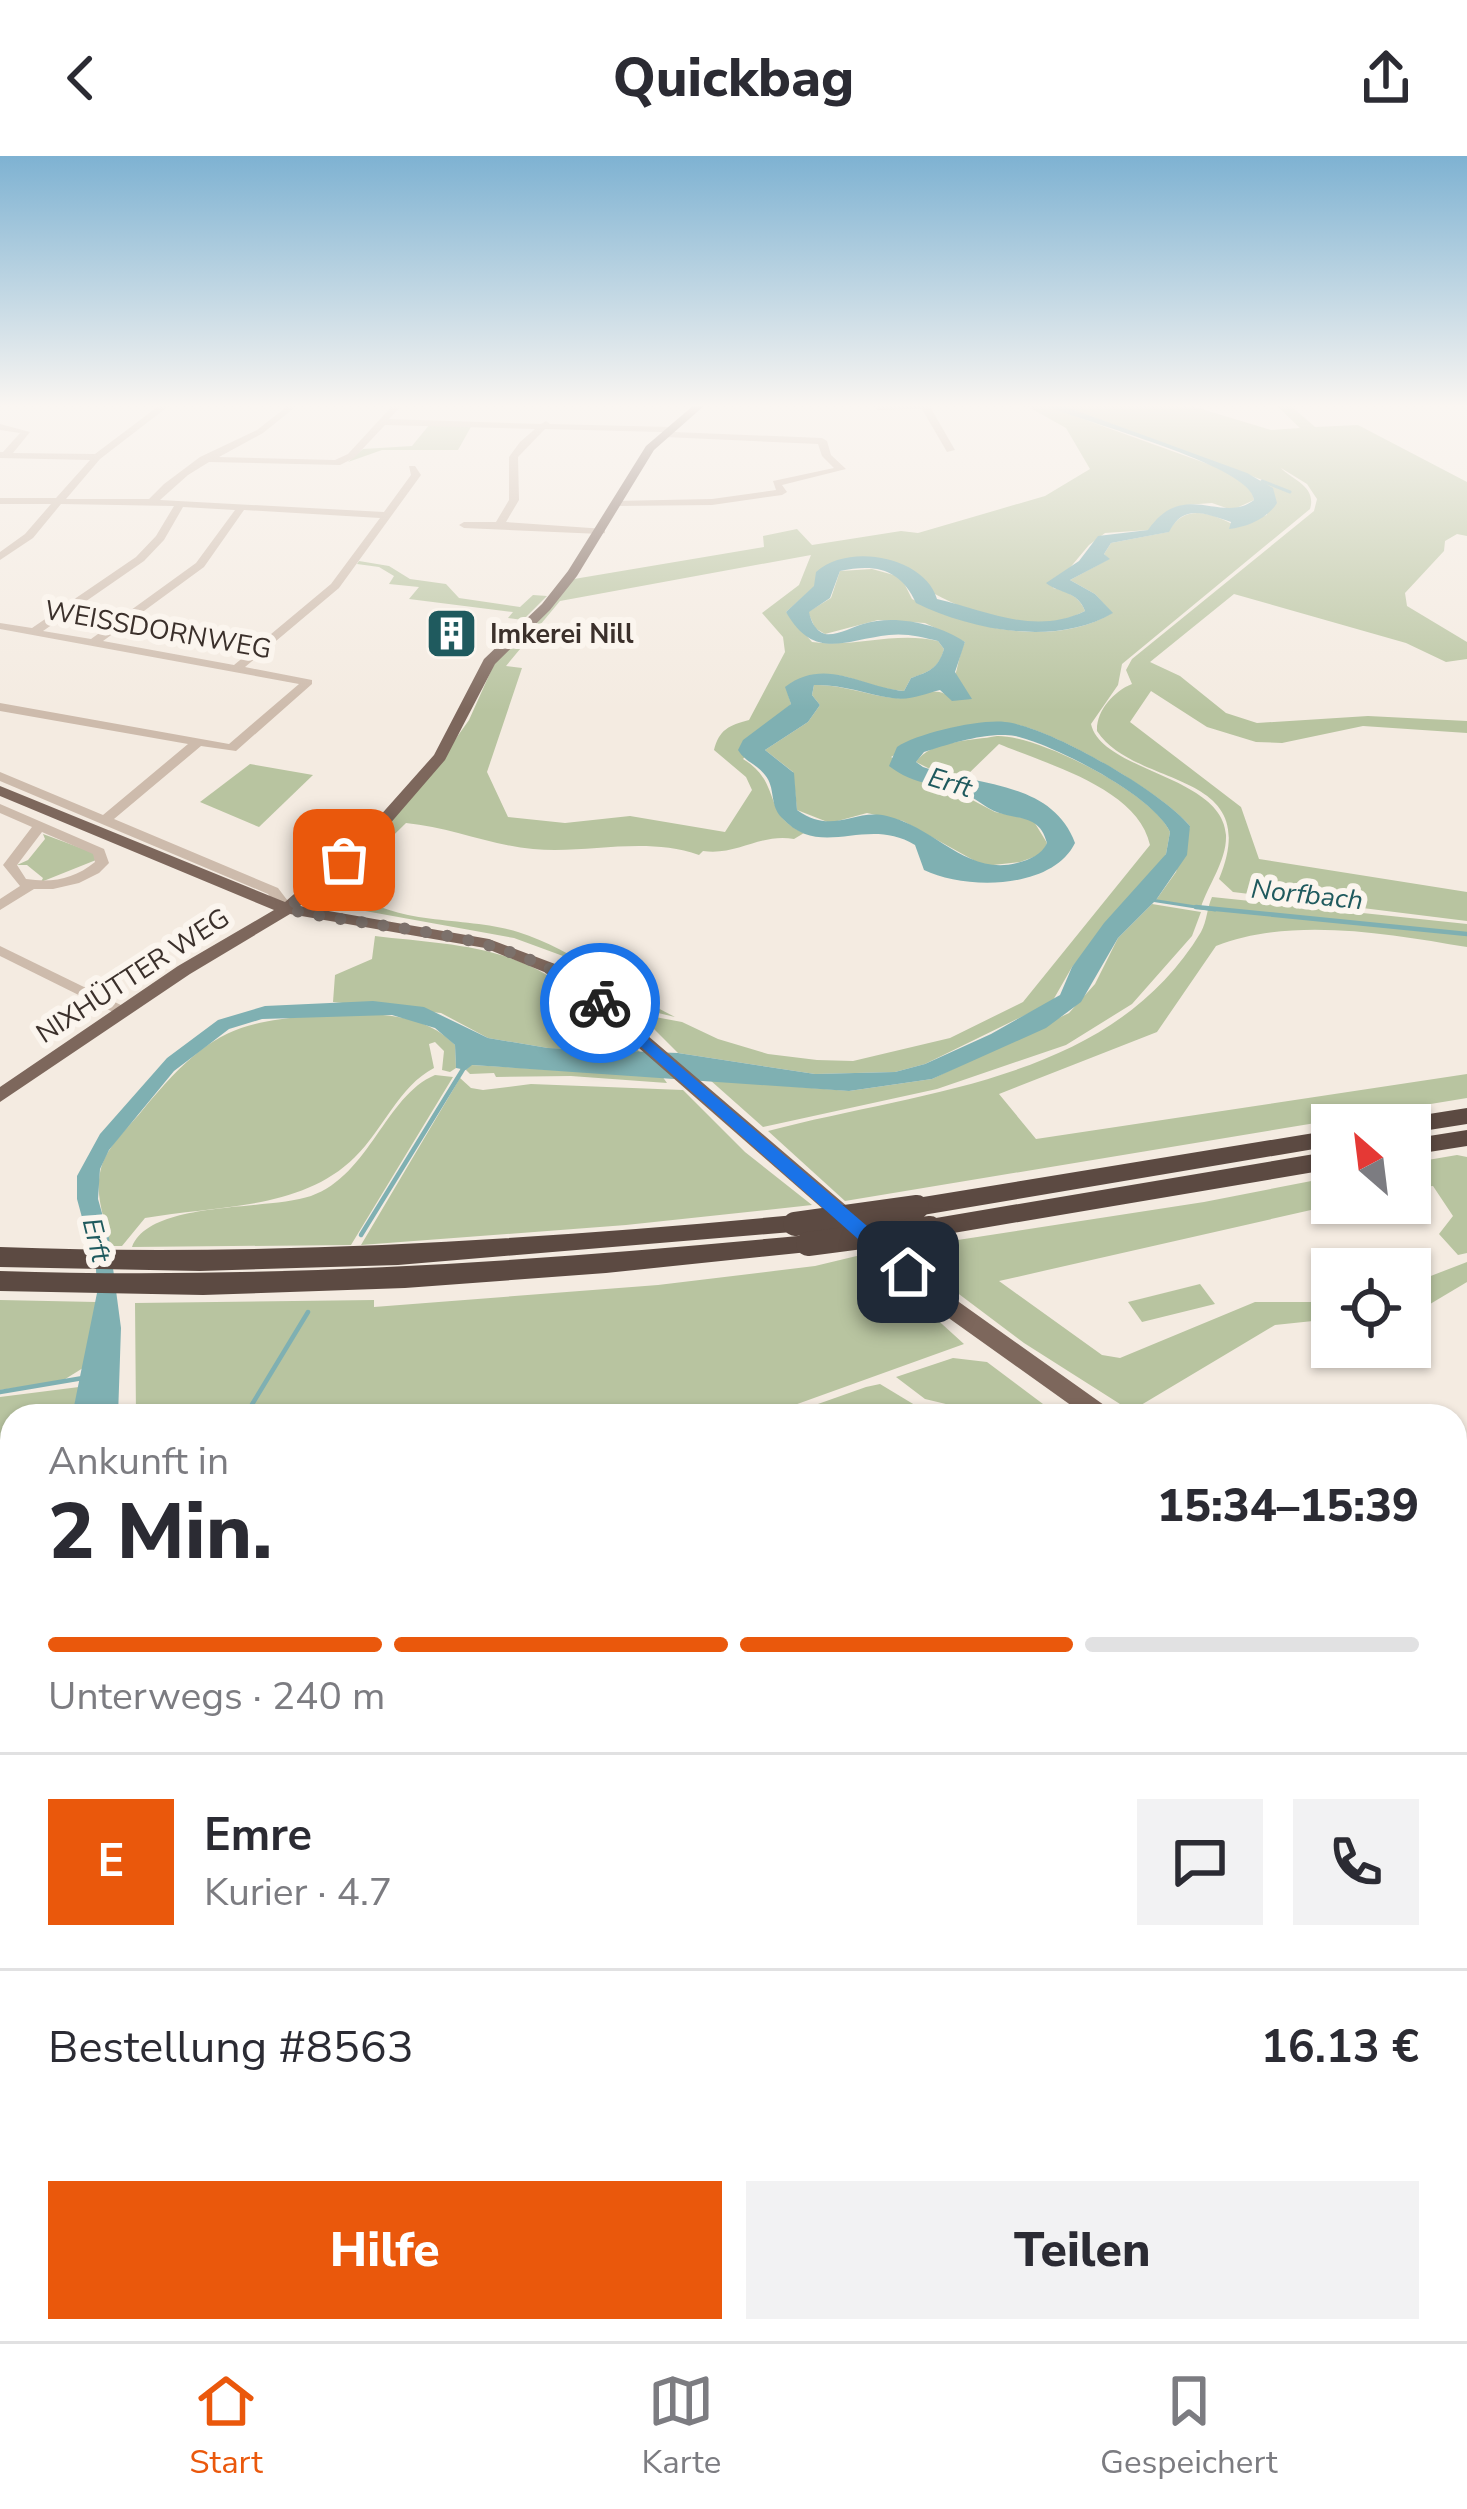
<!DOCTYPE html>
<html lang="de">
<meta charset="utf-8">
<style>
body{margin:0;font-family:"Nunito Sans",sans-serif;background:#f2f2f3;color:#2b2b33;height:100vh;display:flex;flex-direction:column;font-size:45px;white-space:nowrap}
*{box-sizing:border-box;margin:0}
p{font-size:39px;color:#7c7c81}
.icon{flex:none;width:66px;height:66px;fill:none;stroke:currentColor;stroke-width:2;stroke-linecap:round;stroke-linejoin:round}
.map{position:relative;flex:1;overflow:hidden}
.side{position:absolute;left:0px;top:1248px;width:1467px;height:939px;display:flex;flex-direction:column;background:#fff;border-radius:36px 36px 0 0;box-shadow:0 3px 9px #0004}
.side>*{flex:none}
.needle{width:78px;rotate:332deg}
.fabs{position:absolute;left:1311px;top:948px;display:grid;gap:24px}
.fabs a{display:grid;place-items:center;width:120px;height:120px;border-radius:0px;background:#fff;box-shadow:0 3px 9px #0004;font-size:60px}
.pin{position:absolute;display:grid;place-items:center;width:102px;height:102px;color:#fff;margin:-51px;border-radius:24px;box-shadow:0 6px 18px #0006}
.courier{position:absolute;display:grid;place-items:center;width:120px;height:120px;margin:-60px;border:9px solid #1a73e8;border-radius:50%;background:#fff;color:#222;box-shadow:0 3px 15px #0007}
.summary em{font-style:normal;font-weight:800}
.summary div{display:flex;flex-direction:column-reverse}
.summary{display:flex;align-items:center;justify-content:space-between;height:204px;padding:0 48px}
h1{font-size:78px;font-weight:800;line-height:90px}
.bar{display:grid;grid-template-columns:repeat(4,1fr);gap:18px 12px;align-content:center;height:144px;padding:0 48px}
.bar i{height:15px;border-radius:9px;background:#e1e1e2}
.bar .active{background:#ea580c}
.bar p{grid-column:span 4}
.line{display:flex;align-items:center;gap:30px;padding:0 48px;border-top:3px solid #e1e1e2}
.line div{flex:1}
.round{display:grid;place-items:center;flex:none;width:126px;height:126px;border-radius:0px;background:#f2f2f3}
.primary-button{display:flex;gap:24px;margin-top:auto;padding:24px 48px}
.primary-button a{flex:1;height:138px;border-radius:0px;background:#ea580c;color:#fff;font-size:48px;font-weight:800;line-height:138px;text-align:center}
.primary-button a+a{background:#f2f2f3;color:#2b2b33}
header{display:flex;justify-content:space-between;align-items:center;height:156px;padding:0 48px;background:#fff;font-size:54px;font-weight:800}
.tabs{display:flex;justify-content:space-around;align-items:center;height:168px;border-top:3px solid #e1e1e2;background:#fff;font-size:33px;color:#7c7c81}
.tabs a{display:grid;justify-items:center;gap:6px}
.tabs .active{color:#ea580c}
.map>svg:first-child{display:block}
.green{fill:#b8c4a0;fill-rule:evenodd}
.water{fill:#7fb0b2}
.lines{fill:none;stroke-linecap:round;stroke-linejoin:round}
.stream-far2{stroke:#7fb0b2;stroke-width:3}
.stream-far1{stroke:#7fb0b2;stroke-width:4.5}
.stream{stroke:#7fb0b2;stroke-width:6}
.minor{fill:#cdbbac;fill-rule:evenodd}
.major{fill:#7d675c;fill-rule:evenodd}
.highway{fill:#5c4a42;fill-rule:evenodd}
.rail{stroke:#3b302b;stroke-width:6;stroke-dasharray:4.5 14;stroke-linecap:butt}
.highway-bridge{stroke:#5c4a42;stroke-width:24}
.route{fill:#1a73e8}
.done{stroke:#7c716b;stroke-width:12;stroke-dasharray:0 21.6}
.labels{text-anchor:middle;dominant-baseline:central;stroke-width:12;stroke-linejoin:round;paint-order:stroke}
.far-street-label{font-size:27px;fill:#3b302b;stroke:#fbf5ee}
.far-poi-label{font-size:27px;font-weight:bold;fill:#3b302b;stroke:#fbf5ee;text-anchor:start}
.far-water-label{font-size:27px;font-style:italic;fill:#1f5a5e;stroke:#fbf5ee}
</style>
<header><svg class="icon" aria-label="back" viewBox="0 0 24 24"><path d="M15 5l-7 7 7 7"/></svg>Quickbag<svg class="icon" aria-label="share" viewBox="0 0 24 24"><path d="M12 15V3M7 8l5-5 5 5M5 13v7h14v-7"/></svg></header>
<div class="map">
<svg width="1467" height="2185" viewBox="0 0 1467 2185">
<rect width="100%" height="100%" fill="#f4ebe1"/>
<g class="green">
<path d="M1025,249H1044L1222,313L1251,332L1254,344L1232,354L1212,347L1185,349L1173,352L1149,374L1105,377L1089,389L1053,432C1067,435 1080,441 1085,455C1014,492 932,438 874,402L816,422L815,430L786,456L812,486C856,492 894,475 938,485L944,493C939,512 929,516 911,522L904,535C850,530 845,504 786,531L791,548L743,603C783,627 761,659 804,677L794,683C760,677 737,700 703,695L699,699C644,680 589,698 533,693C490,689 449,671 406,667L349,723V730C389,772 465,759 518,776C577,795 621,834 675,861L633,851L563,800L514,782L321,747L322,732L329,724L435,612L469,564L495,506L574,423L764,391L763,380L797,373L812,389L901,375L918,377L1045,340L1090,313L1066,272ZM811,399L799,429L762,457L783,481L785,496L749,564C729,569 719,574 714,594L746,621L752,634L725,676L630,660L565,667L508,661L487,616L522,512L506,510L560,445Z"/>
<path d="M1061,249L1195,251L1271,274L1300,272L1276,249H1290L1315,271L1358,269L1467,326V380L1457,378L1445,385L1444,395L1405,437L1407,450L1467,486V503L1446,506L1406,487L1234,438L1150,506L1180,520L1226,557L1257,567L1368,560L1467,565V577L1363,570L1282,587L1256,586L1207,571L1151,535L1130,566L1241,651L1259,703L1467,736V765L1233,736L1219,723C1265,612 1136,634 1097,575C1096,555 1114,535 1132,528L1126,514L1132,503L1314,355L1317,343L1307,328L1281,312C1292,324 1317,330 1310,353L1122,508L1118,529L1091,568C1102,616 1222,619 1226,679C1227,704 1208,729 1201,751L1156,744L1176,716L1190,670C1164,638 1046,568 1005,567C963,565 927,581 891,601L995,656L1033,664L1047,687L1042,698L1020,706L984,710L903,665L867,657L830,667L797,654L793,616L765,594L808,566L820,549L812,539L814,529C843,528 868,540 896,542C914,544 928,530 945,538C959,522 956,505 965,486L925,467L878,464L825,478L815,472L808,456L831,442L840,415L872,413L901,421L912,443C968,472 1053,493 1112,457L1095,438L1070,424L1109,403L1104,398L1111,387L1168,376C1184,348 1209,356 1232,368L1267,359L1265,325Z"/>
<path d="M430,268L472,269L458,294H382L348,306L363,293L412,290Z"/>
<path d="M359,405L389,410L410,423L446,428L459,442L520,451L533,439L547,440L523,464L508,462L513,456L409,443L419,431L389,428L394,420L379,411L357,408Z"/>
<path d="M997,580C1038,579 1153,637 1170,676L1166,698L1156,714L1072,811L1052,846L925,908L895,916L815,918L678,897L639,858L682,866L718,883L768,898L817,904L853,905L950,882L1023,846L1150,689C1138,632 1046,608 999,588L966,620L936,616L916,606C931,584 972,585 997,580Z"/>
<path d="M250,608L313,619L259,671L200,646Z"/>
<path d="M43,678L94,697L96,704L41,726L43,722L27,709H17L28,704L45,683Z"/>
<path d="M1212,741L1467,768V791C1390,778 1291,760 1216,790L1157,876L999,938L1036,983L1467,918V942L845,1045L768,975C920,934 1110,927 1201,776C1207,765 1207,752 1212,741Z"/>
<path d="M1152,748L1201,756L1192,780L1132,848L1066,889L937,933L763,971L710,924L849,935L932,923L1069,857L1095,828L1118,782Z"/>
<path d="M375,780C432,787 497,788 547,819C581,839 610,869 640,896L548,892L488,882L441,857L333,846L335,819L372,803Z"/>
<path d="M357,857C394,859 429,862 455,889L456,912L450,916L442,914L444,895L435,886L429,888L434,912C399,930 383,974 355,1001C301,1055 215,1049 145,1062L122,1090H110C106,1064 95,1044 100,1017C104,993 126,974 141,956C216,864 243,864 357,857Z"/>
<path d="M471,909L662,920L667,927L571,920L496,921L494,917L470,918L466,914Z"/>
<path d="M435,919L453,921L351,1089L132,1091C150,1044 266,1055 311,1040C370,1019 385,940 435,919Z"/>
<path d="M460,922L471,932L483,934L531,928L683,934L745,996L812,1049L626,1069L361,1089Z"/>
<path d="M1457,999L1467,1001V1097L1458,1099L1439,1078L1453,1060L1433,1030L1410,1032V1007Z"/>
<path d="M1332,1021V1047H1342L999,1125L1102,1199L1120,1202L1255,1146H1332V1163L1275,1169L1131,1255L1024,1187L899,1093L1204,1046Z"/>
<path d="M865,1098L964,1188L764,1260H136L135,1147L374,1144V1151L658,1129L815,1110Z"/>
<path d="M1467,1106V1126L1410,1160V1128Z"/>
<path d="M1200,1128L1215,1148L1142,1166L1128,1146Z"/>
<path d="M0,1144L96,1146L83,1212L62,1225L0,1234Z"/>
<path d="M953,1202L987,1206L1059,1260L958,1256L950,1249L925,1243L896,1221Z"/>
<path d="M880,1228L933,1260H784L866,1231Z"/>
<path d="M79,1231L72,1260H12V1427L0,1426V1241Z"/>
<path d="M1467,1704V2185H675L683,2175H1455V1711Z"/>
<path d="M12,1909V2084L0,2080V1918Z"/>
<path d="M259,2175H386L413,2185H286Z"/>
</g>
<path class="water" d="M1044,249H1061L1247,317L1273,332L1277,347C1267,363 1247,371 1229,373L1231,366C1205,358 1184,347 1169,376L1111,387L1104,398L1110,403L1070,424L1095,438L1113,457C1055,491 971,474 916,447C901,414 877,407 840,415L830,442L809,456C811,465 815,475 825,478C837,480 852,471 863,468C895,458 938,468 965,486L955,516L972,543L952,545L940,534C924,538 910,545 892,542C865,538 842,528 814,529L812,539L820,549L808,566L765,594L794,617L797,654C834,680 853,652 887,660C935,671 966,720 1017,707C1031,703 1041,699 1047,687C1039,657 1017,665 994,655C985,651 978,644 969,640C942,629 913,629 889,610L897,591C918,577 980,563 1005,566C1049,570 1162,636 1190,670L1187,699L1156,744L1118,782L1081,846L1046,872L932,923L849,935L472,909L466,914L456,912L455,889L435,872L392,859L262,863L229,873L174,915L109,994L100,1013L98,1043L109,1082L121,1172L118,1260H72L97,1137L96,1113L77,1043V1020L100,978L167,902L218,864L265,850L373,845L424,851L488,882L548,892L678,897L815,918L895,916L925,908L991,878L1060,839L1072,811L1104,767L1166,698L1170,676C1154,640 1053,588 1015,580C989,575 948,588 924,596L916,606L923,611C974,630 1052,624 1075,687C1052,734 965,734 924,714L915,689C865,659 822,705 782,662C769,649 776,632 765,619C757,608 745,606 738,594L743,584L791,548L785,531C826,500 863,532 904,535L911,522C928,516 938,513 944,493L938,485C922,481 906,477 889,479C844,484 814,505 786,456L814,430L816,416C849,386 925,401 937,443C985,454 1034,480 1085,455C1078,435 1060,438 1046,427L1079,405L1098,380L1148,374C1184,322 1222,369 1254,344C1252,309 1081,266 1044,249Z"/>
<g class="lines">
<g class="stream-far2">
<path d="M1262,325L1290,336"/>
<path d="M1151,744L1215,754"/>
</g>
<g class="stream-far1">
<path d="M1196,751L1467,778"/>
<path d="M361,1079L465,910"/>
<path d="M0,1236L83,1222"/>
<path d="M245,1260L308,1156"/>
</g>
<path class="stream" d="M0,1966L12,1953"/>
<g class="minor">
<path d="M160,249H170L100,303L66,343H149L164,328L200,301L257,274L289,249H298L263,277L219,301L335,304L348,298L393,249H402L389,263L541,268L546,265L550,268L671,271L674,276L822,282L827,285L831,299L846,313L782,329L787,336L782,339L712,349L617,350L612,347L614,345L712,343L776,334L773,325L834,312L822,300L818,288L665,281L662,276L545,273L518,301L519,344L506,366L605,373V377L601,378L464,372L459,369L464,366H496L509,344V301L520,286L535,273L385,269L354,302L340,309L209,306L188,319L160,344L384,356L411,319L409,310H415L421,319L339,432L245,511L312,524V528L236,595L201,590L114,663L278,732L294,753L287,757L282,756L268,738L0,625V616L103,659L188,588L0,555V547L229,588L299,528L0,473V467L32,472L136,401L156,380L174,350L61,348L33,382L0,404V396L25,378L51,348H0V342H56L90,304L0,302V296H3L20,277L0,274V268L30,276L13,297L95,298ZM183,351L235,354L196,407L91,483L43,475L144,405L164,384ZM244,354L380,362L331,428L234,509L103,485L204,411Z"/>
<path d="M874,249H929L955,294L947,296L922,253L877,254Z"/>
<path d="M0,648L104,693L109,707L99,717L79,727L53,733H34L0,754V743L20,730L3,709L32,671L0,657ZM42,676L93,698L95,706C74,723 53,727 26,723L17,709Z"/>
<path d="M0,790L127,852L130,855L122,860L117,858L0,800Z"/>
<path d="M1467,1352V1371L1455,1377V1358Z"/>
<path d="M1467,1378V1399L1455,1405V1384Z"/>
<path d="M0,1422L12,1423V1441L0,1440Z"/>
<path d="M1467,1472V1492L1455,1493V1473Z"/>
</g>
<g class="major">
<path d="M694,249H705L654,294L577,420L550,454L495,508L445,604L382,677L300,750L489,783L571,814L959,1146L1111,1254L1115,1260H1086L943,1158L559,822L485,792L290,758L190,818L0,946V931L178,810L274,754L0,640V630L285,746L370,671L434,599L484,503L542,448L568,415L646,290Z"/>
<path d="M1455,1439L1467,1444V1467L1455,1462Z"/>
</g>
<g class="highway">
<path d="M1467,952V968L1410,977V969H1398L1410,961Z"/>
<path d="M1332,974V990L917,1060L904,1051L917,1042Z"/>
<path d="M1467,974V990L1410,999V983Z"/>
<path d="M1332,995V1013L930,1081L917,1072L930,1063Z"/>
<path d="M795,1059L804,1061L808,1068L804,1075L398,1109L200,1115L0,1111V1091C266,1101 530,1084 795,1059Z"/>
<path d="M808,1079L821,1088L818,1095L606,1117L405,1132L203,1139L0,1135V1115C271,1124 539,1105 808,1079Z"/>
</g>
<g class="rail">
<path d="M0,2122L12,2126"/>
<path d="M143,2175L170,2185"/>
<path d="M194,2175L221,2185"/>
</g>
<g class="highway-bridge">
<path d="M795,1068L917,1051"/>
<path d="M808,1088L930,1072"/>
</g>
</g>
<linearGradient id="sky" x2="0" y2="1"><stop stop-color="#7eb2d2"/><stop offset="0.45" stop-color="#faf6f2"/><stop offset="1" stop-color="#faf6f2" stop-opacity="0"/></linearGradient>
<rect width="1467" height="555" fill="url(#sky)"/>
<path class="route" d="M600,842L915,1111V1121H901L595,850V843Z"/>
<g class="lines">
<path class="done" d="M344,704L287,753C395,778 512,770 600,847"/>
</g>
<defs>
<symbol id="building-square" viewBox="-11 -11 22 22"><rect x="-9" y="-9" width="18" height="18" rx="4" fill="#1f5a5e" stroke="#fbf5ee"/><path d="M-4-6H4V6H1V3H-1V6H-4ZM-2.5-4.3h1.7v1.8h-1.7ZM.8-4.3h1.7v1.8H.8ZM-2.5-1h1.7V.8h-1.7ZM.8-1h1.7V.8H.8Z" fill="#fff"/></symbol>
</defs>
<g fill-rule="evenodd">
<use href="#building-square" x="422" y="448" width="59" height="59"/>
</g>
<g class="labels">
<g class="far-street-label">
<text transform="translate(158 474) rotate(10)">WEISSDORNWEG</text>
<text transform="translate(133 820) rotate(-33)">NIXHÜTTER WEG</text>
</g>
<g class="far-poi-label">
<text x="490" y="478">Imkerei Nill</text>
</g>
<g class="far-water-label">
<text transform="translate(950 627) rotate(17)">Erft</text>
<text transform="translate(1307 739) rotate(6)">Norfbach</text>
<text transform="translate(96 1084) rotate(76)">Erft</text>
</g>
</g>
</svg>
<div class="fabs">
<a><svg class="needle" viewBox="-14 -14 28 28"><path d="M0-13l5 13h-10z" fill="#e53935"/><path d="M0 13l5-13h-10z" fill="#7c7c81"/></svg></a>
<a><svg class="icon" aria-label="locate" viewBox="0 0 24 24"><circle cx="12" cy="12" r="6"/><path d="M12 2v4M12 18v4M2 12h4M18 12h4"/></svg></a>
</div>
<div class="pin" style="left:344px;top:704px;background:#ea580c"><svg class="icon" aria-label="bag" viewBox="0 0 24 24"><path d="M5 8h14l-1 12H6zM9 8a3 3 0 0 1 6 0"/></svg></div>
<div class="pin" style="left:908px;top:1116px;background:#1f2937"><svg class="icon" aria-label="home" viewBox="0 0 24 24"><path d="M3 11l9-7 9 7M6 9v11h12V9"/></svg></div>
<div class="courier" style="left:600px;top:847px"><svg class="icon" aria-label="bike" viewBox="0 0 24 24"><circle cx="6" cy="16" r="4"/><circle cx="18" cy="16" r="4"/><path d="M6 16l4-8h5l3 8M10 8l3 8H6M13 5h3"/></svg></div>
<section class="side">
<div class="summary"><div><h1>2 Min.</h1><p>Ankunft in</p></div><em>15:34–15:39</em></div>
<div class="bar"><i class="active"></i><i class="active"></i><i class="active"></i><i></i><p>Unterwegs · 240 m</p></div>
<div class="line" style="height:216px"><b class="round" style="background:#ea580c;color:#fff">E</b><div><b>Emre</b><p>Kurier · 4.7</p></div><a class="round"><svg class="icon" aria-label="chat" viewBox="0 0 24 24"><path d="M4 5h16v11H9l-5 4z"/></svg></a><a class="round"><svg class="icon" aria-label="phone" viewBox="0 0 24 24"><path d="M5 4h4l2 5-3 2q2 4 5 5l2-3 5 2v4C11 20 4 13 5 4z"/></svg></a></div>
<div class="line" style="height:156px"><div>Bestellung #8563</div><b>16.13 €</b></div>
<div class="primary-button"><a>Hilfe</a><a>Teilen</a></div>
</section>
</div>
<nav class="tabs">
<a class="active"><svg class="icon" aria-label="home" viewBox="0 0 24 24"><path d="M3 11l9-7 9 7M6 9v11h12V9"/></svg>Start</a>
<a><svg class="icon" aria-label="map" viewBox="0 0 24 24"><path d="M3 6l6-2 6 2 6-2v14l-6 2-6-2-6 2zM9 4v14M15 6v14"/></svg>Karte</a>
<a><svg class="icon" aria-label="saved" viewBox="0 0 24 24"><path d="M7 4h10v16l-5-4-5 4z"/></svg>Gespeichert</a>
</nav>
